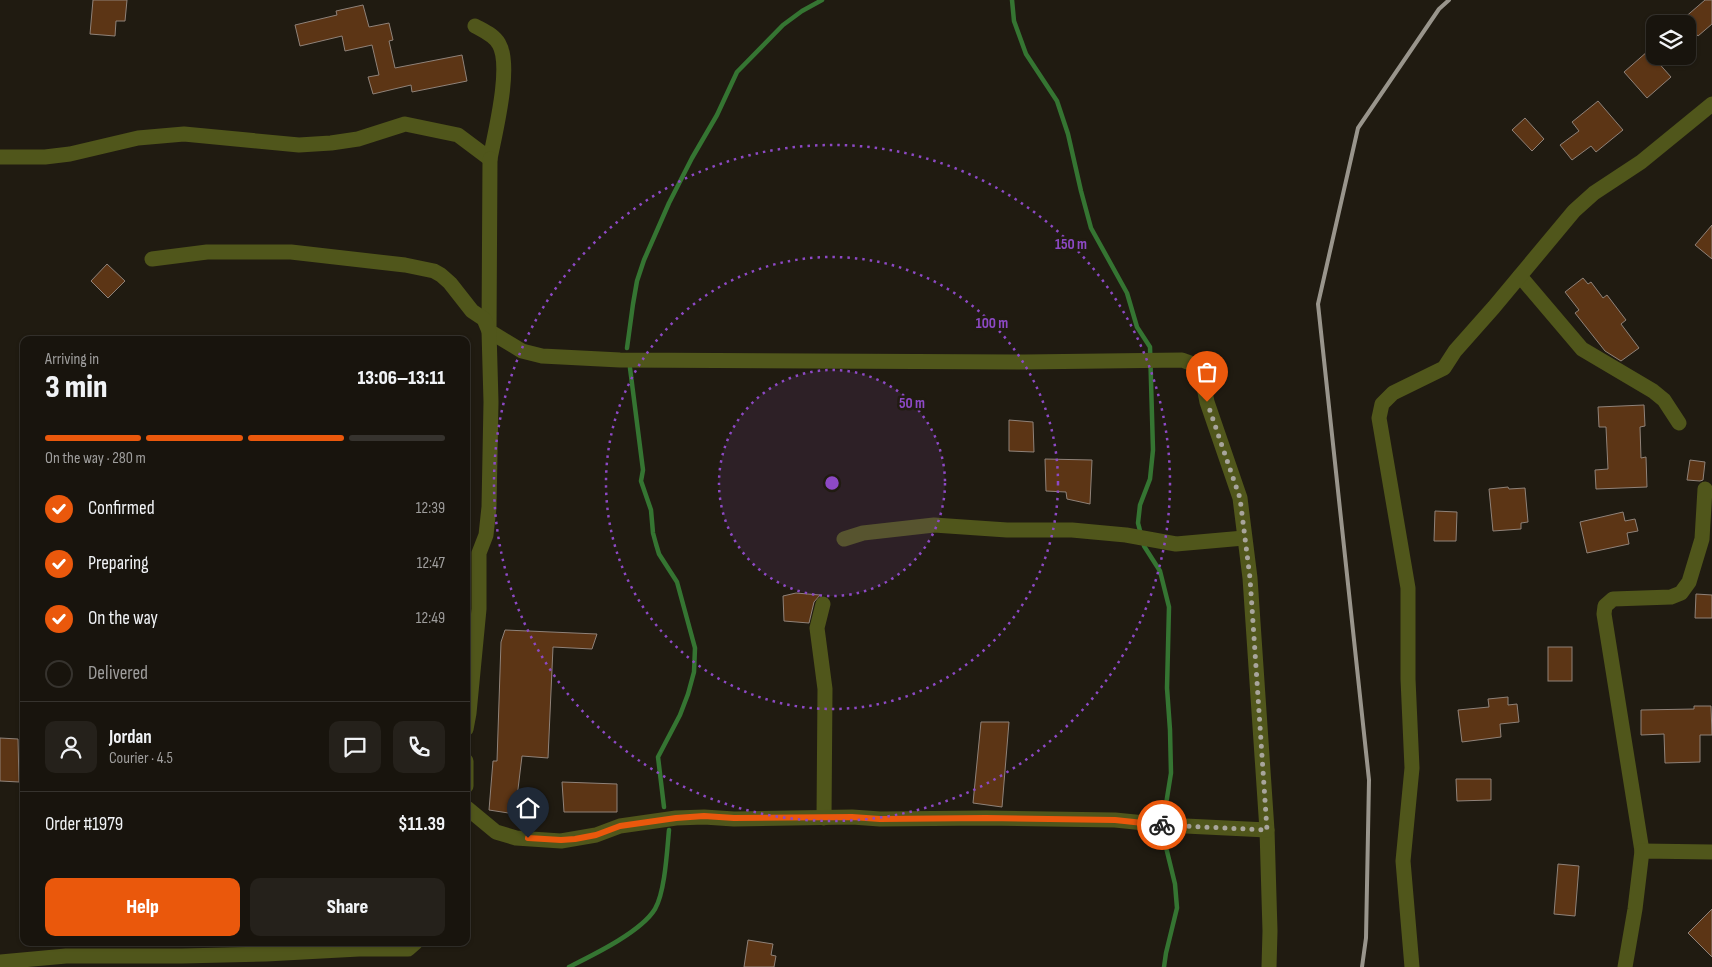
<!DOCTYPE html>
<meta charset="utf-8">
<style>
body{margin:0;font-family:"Sofia Sans Condensed",sans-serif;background:#25211b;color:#f1f3f6;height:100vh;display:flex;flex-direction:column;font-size:19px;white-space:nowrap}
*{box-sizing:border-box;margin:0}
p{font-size:16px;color:#9f9e9d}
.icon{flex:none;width:28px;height:28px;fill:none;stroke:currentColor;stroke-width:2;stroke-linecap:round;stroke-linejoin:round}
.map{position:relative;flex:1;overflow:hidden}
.details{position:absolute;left:20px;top:336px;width:450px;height:610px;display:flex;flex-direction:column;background:#18140d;border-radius:10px;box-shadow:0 1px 4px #0004,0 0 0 1px #36332e}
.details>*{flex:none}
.fabs{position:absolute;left:1646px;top:15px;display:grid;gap:10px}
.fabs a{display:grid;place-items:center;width:50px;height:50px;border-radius:10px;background:#18140d;box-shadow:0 1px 4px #0004,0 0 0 1px #36332e;font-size:25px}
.pin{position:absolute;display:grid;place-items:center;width:42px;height:42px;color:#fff;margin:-51px -21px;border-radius:50% 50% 50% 0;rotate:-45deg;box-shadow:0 0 5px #0007}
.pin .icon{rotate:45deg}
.courier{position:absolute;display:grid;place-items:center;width:50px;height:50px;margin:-25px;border:4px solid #ea580c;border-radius:50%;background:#fff;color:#222;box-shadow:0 1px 6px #0007}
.summary em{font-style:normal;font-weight:800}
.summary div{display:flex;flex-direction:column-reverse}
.summary{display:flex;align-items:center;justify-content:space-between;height:85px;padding:0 25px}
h1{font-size:32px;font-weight:800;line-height:38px}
.bar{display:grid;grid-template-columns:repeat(4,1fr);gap:8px 5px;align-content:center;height:60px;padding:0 25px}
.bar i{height:6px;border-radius:4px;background:#36332e}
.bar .selected{background:#ea580c}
.bar p{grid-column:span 4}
.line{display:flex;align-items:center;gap:12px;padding:0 25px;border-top:1px solid #36332e}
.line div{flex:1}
.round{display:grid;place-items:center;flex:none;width:52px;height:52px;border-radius:10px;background:#25211b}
ol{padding:0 25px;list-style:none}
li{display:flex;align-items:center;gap:15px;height:55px}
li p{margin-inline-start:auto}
li .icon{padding:5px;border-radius:50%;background:#ea580c;color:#fff;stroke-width:4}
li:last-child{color:#9f9e9d}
li i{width:28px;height:28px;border:2px solid #36332e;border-radius:50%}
.primary-button{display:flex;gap:10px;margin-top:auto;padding:10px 25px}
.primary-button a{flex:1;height:58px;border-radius:10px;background:#ea580c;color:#fff;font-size:20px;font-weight:800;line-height:58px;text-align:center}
.primary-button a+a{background:#25211b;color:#f1f3f6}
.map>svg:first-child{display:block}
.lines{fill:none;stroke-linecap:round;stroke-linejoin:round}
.stream{stroke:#357532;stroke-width:4.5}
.building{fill:#5c3515;stroke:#8f8279}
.minor{stroke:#50561b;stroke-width:15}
.rail{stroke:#99958c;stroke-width:4}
.done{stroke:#a8a59c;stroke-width:5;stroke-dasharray:0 9}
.route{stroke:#ea580c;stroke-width:6}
.ring{fill:none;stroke:#8d49c5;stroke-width:2.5;stroke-dasharray:2.5 5}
.centre{fill:#8d49c5;stroke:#201b11;stroke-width:2.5}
.ring-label{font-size:15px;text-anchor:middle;font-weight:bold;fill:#8d49c5;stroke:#201b11;stroke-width:5;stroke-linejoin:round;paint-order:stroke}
</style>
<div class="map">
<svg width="1712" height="967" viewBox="0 0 1712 967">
<rect width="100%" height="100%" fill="#201b11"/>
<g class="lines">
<g class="stream">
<path d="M1012,0L1014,21L1026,54L1057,101L1068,134L1081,191L1091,228L1127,293L1137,327L1150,347L1153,450L1150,479L1140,505L1138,523L1144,546L1160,571L1169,607L1167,688L1170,730L1171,773L1163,823V835L1175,884L1177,908L1166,953L1164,967"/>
<path d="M627,348L633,304L637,281L644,260L669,203L692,158L717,115L737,72L783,25L802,11L822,0"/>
<path d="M630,368L643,470L641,481L651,510L653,533L656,544L659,554L677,582L695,648L694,672L688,694L680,715L658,757L664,807"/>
<path d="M569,967C593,955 641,932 655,909C665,892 667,851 669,830"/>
</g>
</g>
<g class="building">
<path d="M93,0H127L125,21H116L115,36L90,34Z"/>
<path d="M1705,0H1712V24L1698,36L1683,19Z"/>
<path d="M363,5L369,27L389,23L393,40L389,41L395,68L462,55L467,81L412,92L411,85L373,94L368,77L379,75L372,45L345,51L342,36L300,46L295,25L337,15L336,11Z"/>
<path d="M1648,51L1671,77L1647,98L1624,72Z"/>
<path d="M1598,101L1623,130L1596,152L1591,146L1572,160L1560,145L1579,131L1572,122Z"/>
<path d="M1525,118L1544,139L1532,151L1512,130Z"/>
<path d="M1712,225V259L1695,245Z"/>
<path d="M107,264L125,281L108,298L91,281Z"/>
<path d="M1583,278L1588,284L1591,282L1603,298L1607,295L1626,320L1621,324L1639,348L1621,361L1605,351L1575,313L1579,310L1565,292Z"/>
<path d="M1644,405L1645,426L1640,427L1641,458L1646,457L1647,487L1596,489L1595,470L1608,469L1606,427H1599L1598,407Z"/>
<path d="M1009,420L1033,422L1034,452L1009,451Z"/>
<path d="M1045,459L1092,460L1090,504L1067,499L1066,492L1046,491Z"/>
<path d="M1690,460L1705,462L1703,480L1700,481L1687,480Z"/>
<path d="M1508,487L1509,489L1525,488L1528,522L1521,523V529L1493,531L1489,489Z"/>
<path d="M1435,511L1457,512L1456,541H1434Z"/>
<path d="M1623,512L1625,521L1635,519L1638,531L1627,533L1629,544L1587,553L1580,522Z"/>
<path d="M796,593L820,595L814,602L809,623L784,621L783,596Z"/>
<path d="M1696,594L1712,595V618H1695Z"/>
<path d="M505,630L597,634L592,649L553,647L548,758L522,756L515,814L489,810L493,761H497L501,642Z"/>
<rect x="1548" y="647" width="24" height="34"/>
<path d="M1508,697V705L1517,704L1519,722L1500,724L1501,737L1462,742L1458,710L1489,707L1488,699Z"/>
<path d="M1694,706H1711L1712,735H1700V762L1665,763L1664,734L1641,735V710L1694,709Z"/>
<path d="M981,722H1009L1002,807L973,803Z"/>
<path d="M0,738L18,739L19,782L0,781Z"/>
<path d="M1456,779H1491V800L1457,801Z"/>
<path d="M562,782L617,784V812H564Z"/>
<path d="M1558,864L1579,866L1575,916L1554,914Z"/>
<path d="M1712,909V957L1688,933Z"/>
<path d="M748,940L773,944L771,955L776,956L774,967H744Z"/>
</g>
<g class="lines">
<g class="minor">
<path d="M0,157H45L70,154L138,138L184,134L299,145L331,143L358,139L405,124L458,135L490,159C495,133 512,66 499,44C494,35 484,31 475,26"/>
<path d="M490,159L489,331L522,351L542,356L620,360L1024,362L1182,360L1193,364L1202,377L1207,402L1240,498L1250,578L1267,830L1270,931L1269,967"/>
<path d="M152,259L207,252H291L405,265L434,271L441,275L450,283L472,311L484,319L489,331L491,402L489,507L486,535L479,553V609L469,713L466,729"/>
<path d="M1520,276L1582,349L1653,391L1664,400L1679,423"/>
<path d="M844,539L863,533L934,525L1007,530H1072L1126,535L1176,544L1244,538"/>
<path d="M823,604L817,628L825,689L824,818"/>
<path d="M466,761V786"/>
<path d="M467,808L496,832L516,838L561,841L596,835L620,826L676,818L704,817L734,819L852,817L880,819L986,818L1115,820L1165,825L1267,830"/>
<path d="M1642,851L1604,614L1605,606L1613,599L1671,597L1681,593L1689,582L1702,539L1705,489"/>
<path d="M0,962L66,956H182L266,954L359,949H408L416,942"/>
<path d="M1412,967L1403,861L1412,768L1408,679V588L1379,418L1382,404L1393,393L1444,368L1455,351L1494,307L1574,211L1594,193L1641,162L1712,104"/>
<path d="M1625,967L1635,909L1642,851L1712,852"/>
</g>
<path class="rail" d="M1362,967L1366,938L1369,780L1318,304L1358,128L1439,9L1449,0"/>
</g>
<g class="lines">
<path class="done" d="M1162,825L1267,830L1250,578L1240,498L1207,402"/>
<path class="route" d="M528,838L561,840L575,839L596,835L620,826L676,818L704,816L734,818L852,817L880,819L986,818L1115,820L1162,825"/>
</g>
<circle cx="832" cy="483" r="113" fill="#8d49c5" fill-opacity=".12"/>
<g class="ring">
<circle cx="832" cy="483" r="113"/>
<circle cx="832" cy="483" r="226"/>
<circle cx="832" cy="483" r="338"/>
</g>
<circle cx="832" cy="483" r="8" class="centre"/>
<g class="ring-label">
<text x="1071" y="249">150 m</text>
<text x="992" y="328">100 m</text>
<text x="912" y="408">50 m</text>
</g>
</svg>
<div class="fabs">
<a><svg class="icon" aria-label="layers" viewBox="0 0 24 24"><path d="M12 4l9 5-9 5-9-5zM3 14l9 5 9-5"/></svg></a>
</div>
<div class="pin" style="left:1207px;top:402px;background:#ea580c"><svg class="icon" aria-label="bag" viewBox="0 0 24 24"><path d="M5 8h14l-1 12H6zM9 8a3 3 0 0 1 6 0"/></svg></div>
<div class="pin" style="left:528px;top:838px;background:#1f2937"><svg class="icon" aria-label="home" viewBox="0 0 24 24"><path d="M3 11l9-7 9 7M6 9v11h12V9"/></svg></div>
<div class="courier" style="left:1162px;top:825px"><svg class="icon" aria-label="bike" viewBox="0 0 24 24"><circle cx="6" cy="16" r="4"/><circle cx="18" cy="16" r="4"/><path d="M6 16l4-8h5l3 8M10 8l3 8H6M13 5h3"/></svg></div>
<section class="details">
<div class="summary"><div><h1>3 min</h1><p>Arriving in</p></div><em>13:06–13:11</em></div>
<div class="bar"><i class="selected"></i><i class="selected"></i><i class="selected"></i><i></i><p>On the way · 280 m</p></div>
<ol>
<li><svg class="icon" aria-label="check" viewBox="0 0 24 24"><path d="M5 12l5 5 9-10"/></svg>Confirmed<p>12:39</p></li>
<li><svg class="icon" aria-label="check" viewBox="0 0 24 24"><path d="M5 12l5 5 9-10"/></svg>Preparing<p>12:47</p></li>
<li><svg class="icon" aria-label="check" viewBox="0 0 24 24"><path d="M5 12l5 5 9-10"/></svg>On the way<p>12:49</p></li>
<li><i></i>Delivered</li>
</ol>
<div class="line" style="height:90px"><a class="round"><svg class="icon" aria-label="person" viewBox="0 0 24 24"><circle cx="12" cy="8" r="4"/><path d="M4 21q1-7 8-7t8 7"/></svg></a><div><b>Jordan</b><p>Courier · 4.5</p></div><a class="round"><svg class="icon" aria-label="chat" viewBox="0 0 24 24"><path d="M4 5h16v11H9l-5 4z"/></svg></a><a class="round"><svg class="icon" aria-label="phone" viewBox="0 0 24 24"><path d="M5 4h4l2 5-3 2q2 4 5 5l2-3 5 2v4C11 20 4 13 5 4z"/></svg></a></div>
<div class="line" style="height:65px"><div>Order #1979</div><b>$11.39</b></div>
<div class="primary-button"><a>Help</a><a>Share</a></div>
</section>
</div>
